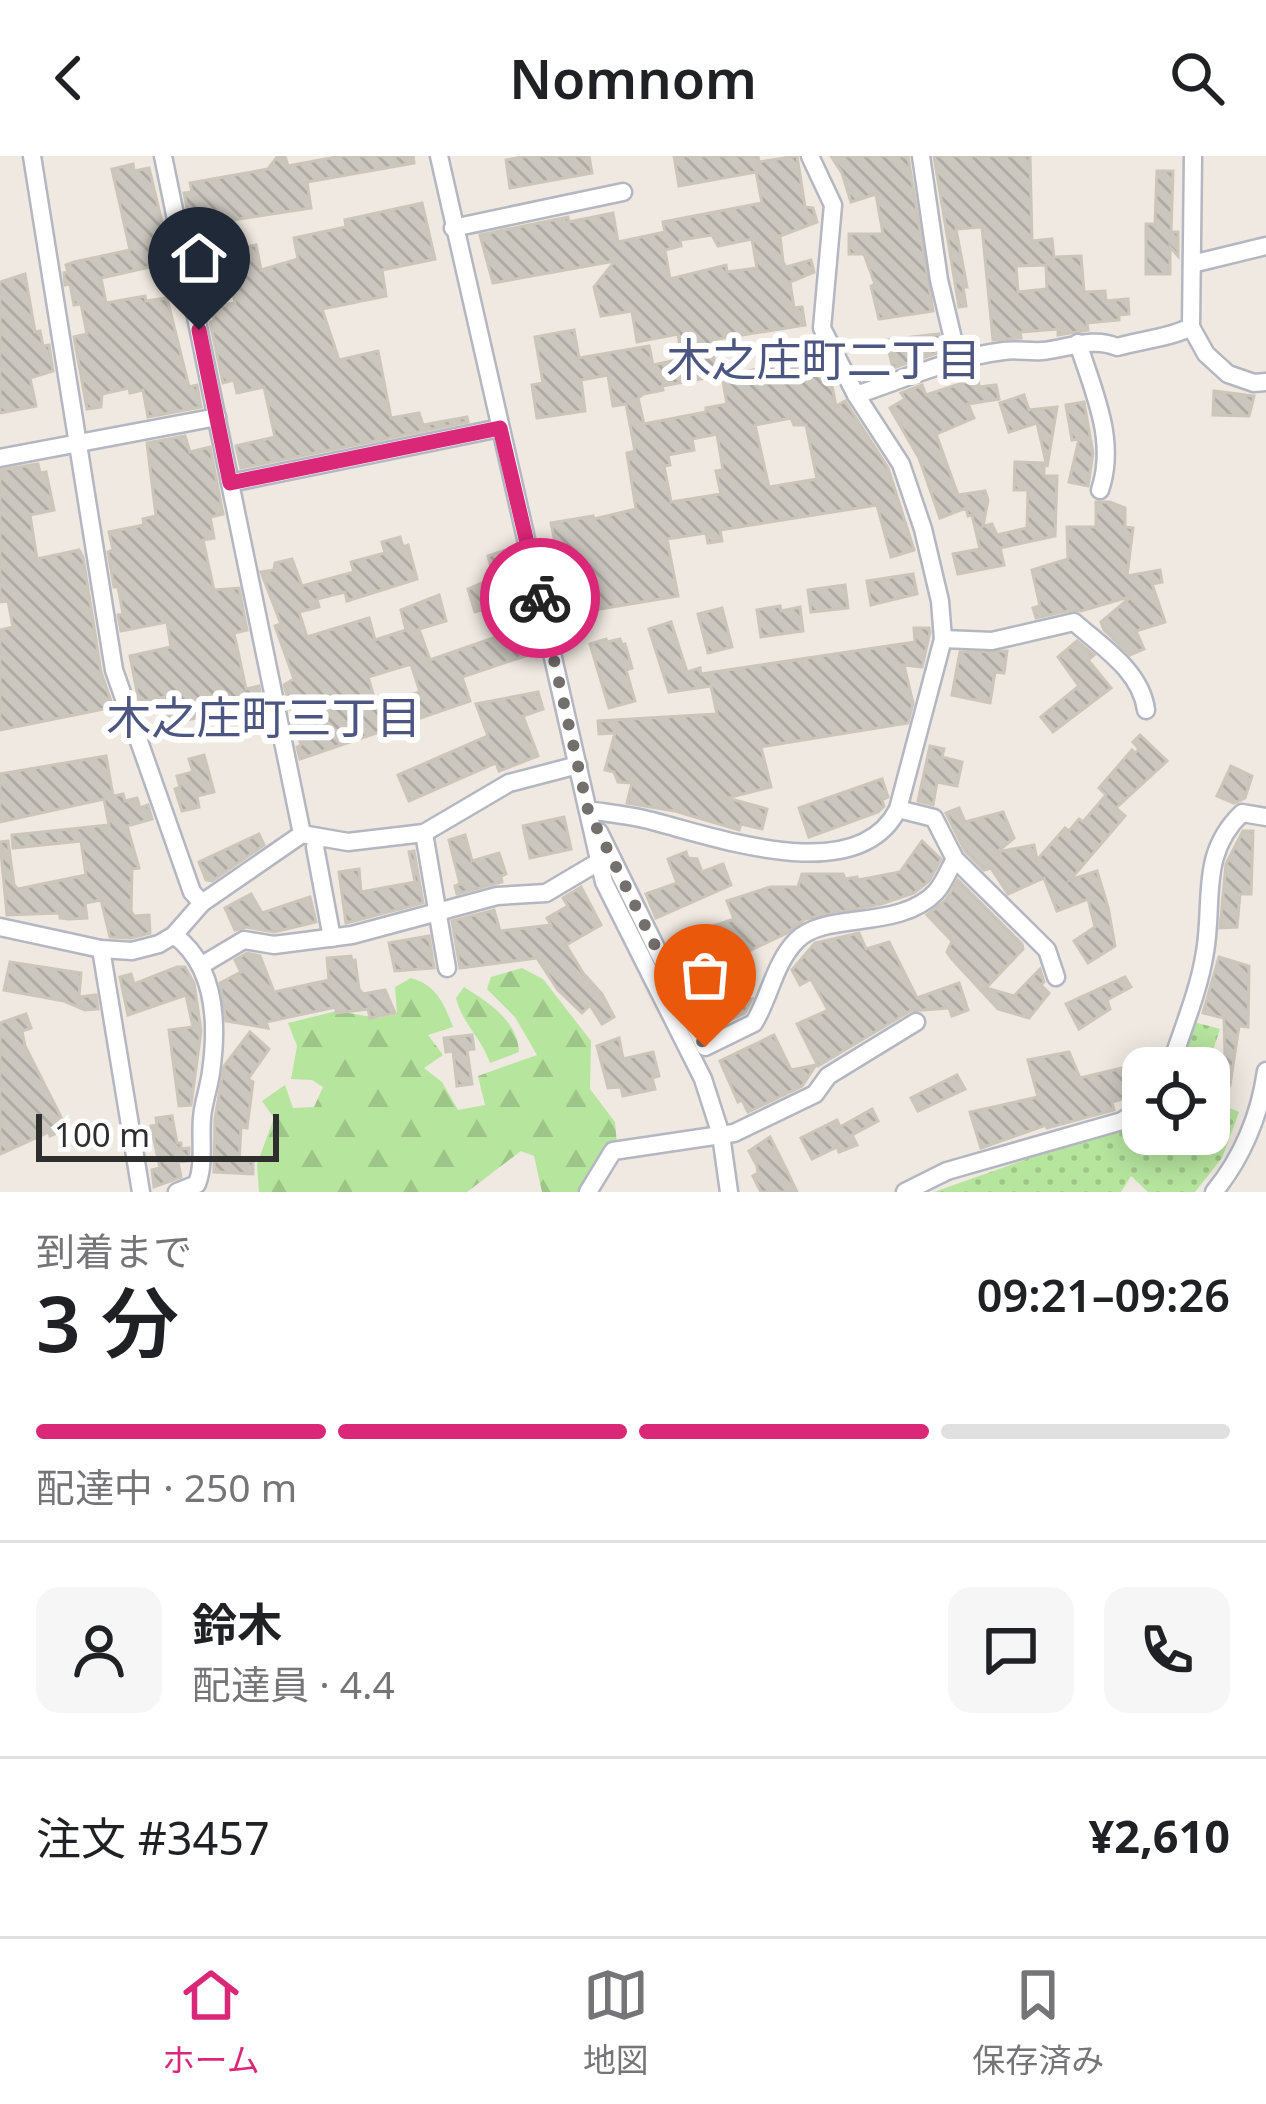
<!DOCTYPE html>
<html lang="ja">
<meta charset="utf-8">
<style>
body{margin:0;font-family:"Noto Sans","Noto Sans JP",sans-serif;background:#f6f6f6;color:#202124;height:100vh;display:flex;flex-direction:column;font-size:45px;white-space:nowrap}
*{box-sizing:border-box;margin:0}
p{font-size:39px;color:#757577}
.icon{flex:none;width:66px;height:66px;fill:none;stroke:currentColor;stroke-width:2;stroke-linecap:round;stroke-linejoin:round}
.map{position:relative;height:1036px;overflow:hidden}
.sheet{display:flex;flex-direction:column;background:#fff;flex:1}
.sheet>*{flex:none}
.tools{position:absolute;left:1122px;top:891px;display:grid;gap:24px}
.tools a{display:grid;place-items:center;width:108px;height:108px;border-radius:24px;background:#fff;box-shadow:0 6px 30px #0003;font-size:60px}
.scale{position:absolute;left:36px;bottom:30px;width:243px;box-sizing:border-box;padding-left:12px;border:6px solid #2e2e2e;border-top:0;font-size:33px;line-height:42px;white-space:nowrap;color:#2e2e2e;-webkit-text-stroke:9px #fff;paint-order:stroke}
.pin{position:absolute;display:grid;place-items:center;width:102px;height:102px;color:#fff;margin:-123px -51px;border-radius:50% 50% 50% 0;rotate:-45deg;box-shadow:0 0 12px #0007}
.pin .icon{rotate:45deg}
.courier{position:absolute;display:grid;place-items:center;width:120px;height:120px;margin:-60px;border:9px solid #db2777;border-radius:50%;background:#fff;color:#222;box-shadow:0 3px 15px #0007}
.summary em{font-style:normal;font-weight:600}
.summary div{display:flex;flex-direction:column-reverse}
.summary{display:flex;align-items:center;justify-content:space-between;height:204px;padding:0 36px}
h1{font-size:78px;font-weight:600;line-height:90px}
.bar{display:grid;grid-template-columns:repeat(4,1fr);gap:18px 12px;align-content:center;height:144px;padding:0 36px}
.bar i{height:15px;border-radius:9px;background:#e0e0e0}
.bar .selected{background:#db2777}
.bar p{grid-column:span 4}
.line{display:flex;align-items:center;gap:30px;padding:0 36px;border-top:3px solid #e0e0e0}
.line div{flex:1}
.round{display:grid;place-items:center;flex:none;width:126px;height:126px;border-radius:24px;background:#f6f6f6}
header{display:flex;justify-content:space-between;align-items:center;height:156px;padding:0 36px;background:#fff;font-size:54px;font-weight:600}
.menu{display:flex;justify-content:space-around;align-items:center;height:168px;border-top:3px solid #e0e0e0;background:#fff;font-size:33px;color:#757577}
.menu a{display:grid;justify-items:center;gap:6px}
.menu .selected{color:#db2777}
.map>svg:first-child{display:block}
.grass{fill:url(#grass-dots)}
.forest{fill:url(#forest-firs)}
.building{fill:url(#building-back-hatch);stroke:#cbc5ba;stroke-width:3;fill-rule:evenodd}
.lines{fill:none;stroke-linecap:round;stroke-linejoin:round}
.minor-casing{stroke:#b4b7c1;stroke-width:21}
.minor{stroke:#fff;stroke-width:16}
.done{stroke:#726f6d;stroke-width:12;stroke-dasharray:0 21.6}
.route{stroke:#db2777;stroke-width:15}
.labels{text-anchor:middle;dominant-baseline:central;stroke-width:12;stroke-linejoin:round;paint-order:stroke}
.neighbourhood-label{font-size:45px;fill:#4d5680;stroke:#fff}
</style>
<header><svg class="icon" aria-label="back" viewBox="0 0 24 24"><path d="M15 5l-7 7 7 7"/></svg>Nomnom<svg class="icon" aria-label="search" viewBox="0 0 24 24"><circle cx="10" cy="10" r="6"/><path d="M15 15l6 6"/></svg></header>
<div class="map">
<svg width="1266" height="1036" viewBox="0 0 1266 1036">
<defs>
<pattern id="grass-dots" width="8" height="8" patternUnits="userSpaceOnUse" patternTransform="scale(3)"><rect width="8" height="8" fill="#b6e59e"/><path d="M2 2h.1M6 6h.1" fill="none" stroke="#9dc588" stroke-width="1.8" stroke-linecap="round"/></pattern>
<pattern id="forest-firs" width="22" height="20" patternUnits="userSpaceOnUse" patternTransform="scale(3)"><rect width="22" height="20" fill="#b6e59e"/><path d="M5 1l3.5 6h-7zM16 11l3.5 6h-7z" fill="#9dc588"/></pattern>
<pattern id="building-back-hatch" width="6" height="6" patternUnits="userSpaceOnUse" patternTransform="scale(3)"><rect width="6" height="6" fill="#cbc7bf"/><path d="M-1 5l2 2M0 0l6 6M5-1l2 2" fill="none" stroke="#afaba4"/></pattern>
</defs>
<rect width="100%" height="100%" fill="#efe9e1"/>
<g class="grass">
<path d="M1194,866L1220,873L1207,912H1181Z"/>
<path d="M1209,943L1239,956L1222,1002L1195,1036H1148L1131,1020L1121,1036H934L1143,962V978H1209Z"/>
</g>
<g class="forest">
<path d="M522,812L543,823L591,885L590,933L615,966L617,989L586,1036H542L534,1000L521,995L467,1036H259L257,1008L274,962L262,945L285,929L293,952L314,951L323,931L312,924L291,923L297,890L288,867L337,855L378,862L397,858L395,831L411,822C436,829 444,847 453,871L428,879L443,899L424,912L442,926L458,954L485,949L478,920L537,899L515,861L487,833L491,821Z"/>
<path d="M464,831C488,846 518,865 519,896L490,907C481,881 463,869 456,842Z"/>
</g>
<g class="building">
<path d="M285,0L288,10L341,0H413L414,7L307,26L311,52L219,66L217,55L188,57L184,37L192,36L190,27L268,13L277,1Z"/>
<path d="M528,0H589L592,17L510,32L506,4Z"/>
<path d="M674,0H758L759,6L797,0L805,51L813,52L817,66L780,80L783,106L786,111L811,104L814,116L790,126L794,152L802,151L805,169L711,184L717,220L662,230L663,234L643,238L638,242L644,268L706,256V252L727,248L722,220L819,201L823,226L831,225L836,250L845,245L888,312L914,394L891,401L877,349L720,374L722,385L708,387L706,377L667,383L678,440L570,458L551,367L593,360L594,363L636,353L627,297L635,295L626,248L613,250L608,219L581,224L585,255L537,262L532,229L543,227L535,181L574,174L579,202L649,190L653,209L682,203L678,178L637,186L632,155L601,160L594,131L615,105L493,127L480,79L568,61L569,66L613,57L618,86L665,76L663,66L762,47L756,16L679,30ZM712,79L718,90L752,83L757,112L727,116L726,109L670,123L665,94L681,90L680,84ZM791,262L794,269H806L817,323L769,331L755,269ZM717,278L723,314L716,315L721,338L671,346L664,310L670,309L668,299L694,294L692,283Z"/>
<path d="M831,0H908L933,155L879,163L871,130L875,128L864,98H849V78H883L876,38L851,46L842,17Z"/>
<path d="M934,0H1030L1032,85L1052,83L1054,101L1081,100L1084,136L1105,135L1106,145L1128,143L1129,158L1119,159V164L1087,167L1088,174L1058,179V173L1020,176L1021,182L993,184L982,71L956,73L967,131H963L966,150L959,151ZM1046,109L1047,133L1018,136L1016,110Z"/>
<path d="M133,8L134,15L149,12L166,83L149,87L154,110L101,122L106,147L145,140L146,145L167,142L189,231L197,229L201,251L148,261L143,234L130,237L129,232L102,238L101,251L87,253L74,181L87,178L81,148L74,149L70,128L65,129L64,117L68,116L66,109L74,106L130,94L112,13Z"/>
<path d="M1157,15H1173L1171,76H1178V100L1170,91V118H1146V68H1155Z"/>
<path d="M422,47L435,103L382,114L386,140L322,153L339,204L378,195L391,262L419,257L423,269L467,261L468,266L241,312L236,290L275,281L264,231L237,237L234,224L223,227L210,166L214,165L212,156L218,155L217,150L235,147L227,109L203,114L195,94L221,89L222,95L256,89L261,114L298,103L294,82L346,71L345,64Z"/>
<path d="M25,118L35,176L40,175L43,190L49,189L53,215L30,222L36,250L0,257V126Z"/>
<path d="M939,178L943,195L893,212L886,184Z"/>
<path d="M978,222L979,231L996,229L999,243L968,248L974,262L936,278L958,339L985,335L988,344L983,370L992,368L997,379L1027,372L1028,334H1014L1015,306L1044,307V320H1057L1055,380L1000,392L1004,409L958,418L953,398L980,393L972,359L968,360L966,352L940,362L919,302L890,252L905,243L901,237L922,229L926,239Z"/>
<path d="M1214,235L1254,240L1249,260L1213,259Z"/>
<path d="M1024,239L1029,254L1057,251L1047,311L1037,267L1009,276L1000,247Z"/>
<path d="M1084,246L1093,297L1088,330L1069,326L1079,283L1072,284L1066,249Z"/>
<path d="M185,280L190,296L210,291L223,358L210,361L214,382L203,384L214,434L239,432L247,474L234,477L246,533L259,530L262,547L170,568L164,541L139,546L130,500L171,491L167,466L121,475L118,459L123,458L118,431H114L108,396L113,394L109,376L144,369L143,363L156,360L147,287Z"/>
<path d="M38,308L40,317L46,316L54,354L30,359L37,403L79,394L83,401L101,516L113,551L0,574V474L13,471L8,445L0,446V314Z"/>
<path d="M1096,346H1110L1125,352V371L1133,372L1127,420L1160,414L1162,426L1152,428L1165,466L1136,475L1144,493L1130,499L1104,474L1101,466L1132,440L1081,455L1071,454L1036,462L1033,452L1040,450L1032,414L1068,403L1067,371H1096Z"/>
<path d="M400,381L403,391L408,389L417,423L347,445L345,436L317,443L319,451L299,456L307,481L369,462L375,484L406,474L401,454L439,439L446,465L419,473L430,504L522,472L531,498L462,521L470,545L300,603L297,591L301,589L284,529L294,523L275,470L281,468L261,416L274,414L275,407L292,403L302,430L354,416L351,406L385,397L382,386ZM411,508L420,536L407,540L410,547L379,558L368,521Z"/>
<path d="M503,395L517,444L475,456L468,433L494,422L488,400Z"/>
<path d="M913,418L917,438L871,449L867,425Z"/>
<path d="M845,429L848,452L811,456L808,434Z"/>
<path d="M780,450L781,455L800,451L803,475L761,481L757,454Z"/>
<path d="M722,452L732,491L708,497L698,458Z"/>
<path d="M671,466L687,516L700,512L701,518L915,486L914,472H929L930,476L922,511L904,509L913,547L908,567L761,591L771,631L727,642L767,653L762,673L741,668L739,674L675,655L627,647L632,627L618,626L614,616L605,614L615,577L599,578L598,565L717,558L711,530L669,536L649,473Z"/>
<path d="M606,483L607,486L620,483L622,489L625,488L632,512L626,514L635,545L609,552L590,488Z"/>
<path d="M1077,485L1094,499L1088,504L1111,532L1053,576L1041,561L1079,530L1058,501Z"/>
<path d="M1007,495L1004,517L995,516L990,547L952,539L960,496Z"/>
<path d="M538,536L543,553L523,560L538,600L499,615L496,607L409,645L398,619L488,580L476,548Z"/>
<path d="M1140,579L1167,605L1116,652L1125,660L1070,724L1097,715L1108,751L1115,790L1088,807L1074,785L1095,771L1088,743L1057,755L1044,722L1008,738L991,712L984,714L965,695L946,657L959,652L965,666L1003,656L1014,682L997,696L1034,689L1037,704L1065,672L1069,675L1079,663L1083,666L1106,639L1099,632L1132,594L1135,597L1139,593L1133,586Z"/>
<path d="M930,590L944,593L942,601L962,606L957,630L937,626L933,649L918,645Z"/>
<path d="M204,599L214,636L197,640L199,651L182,655L175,633L180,631L177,620L193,616L189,603Z"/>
<path d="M106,600L113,640L123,638L125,645L137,642L140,652L148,649L152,663L127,670L139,712L132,713L131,755L134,760L149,759L150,777L131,782L110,781L101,744L85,747L87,762L68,763L60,762V757L7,759L0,686L8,685L14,729L18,733L86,719L81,685L13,692L12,679L109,669L104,643L0,666V618Z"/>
<path d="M1231,610L1252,620L1245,642L1234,647L1217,640Z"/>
<path d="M882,623L888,641L882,644L884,650L878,656L809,681L799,652Z"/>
<path d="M564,661L571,693L530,702L523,670Z"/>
<path d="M1243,675H1253L1251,738H1240L1237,771L1220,772L1226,708Z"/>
<path d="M259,678L264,689L212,725L206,724L199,706Z"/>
<path d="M465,679L472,705L499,697L506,718L501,720L502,726L457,738L455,730L460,728L449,684Z"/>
<path d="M922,685L941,703L929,725L914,737L881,748L805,763L787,777L713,812L709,802L692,808L681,781L734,763L727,745L770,731H798L802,718H843L845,723L857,721L858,724L900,716Z"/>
<path d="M414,695L423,747L346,767L339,716L359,713L361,736L415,726L409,696Z"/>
<path d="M686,696L688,702L697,703L702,716L723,708L731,729L656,762L646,738L677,727L668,703Z"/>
<path d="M958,724L1022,788L1023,793L986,832L1014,840L1040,813L1044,826L1041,829L1049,837L1029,862L998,853L952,803L947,796L952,785L927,759L946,744Z"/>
<path d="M581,731L601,769L566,789L583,817L602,838L614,861L602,868L590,849L582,857L558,834L537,802L460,812L452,765L494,754L500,775L551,769L547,762L568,750L563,742Z"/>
<path d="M251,738L262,757L310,741L316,766L274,776L246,771L235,774L225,752Z"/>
<path d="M859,777L866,793L889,786L917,842L959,827L968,854L952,860L949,852L910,855L818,910L797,868L828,854L811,823L800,829L792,814L815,787Z"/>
<path d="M429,780L434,812L395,815L389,787Z"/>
<path d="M247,797L260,800L274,836L329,824L327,802L351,800L352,805L355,804L359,833L363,838L385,834L395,857L370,862L368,853L336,857V851L266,866L268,872L226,865L220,827L241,816L235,804Z"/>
<path d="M1219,801L1249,810L1248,871L1239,870L1230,929L1216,927L1221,899L1225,900L1224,862L1203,857Z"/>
<path d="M10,806L81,817L79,841L96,839L98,853L85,854L64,845L4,834Z"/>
<path d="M177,811H185L194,827L201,875L191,949L179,950L169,874L193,871L186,839L128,859L120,821L131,818L134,828Z"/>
<path d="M1125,821L1131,831L1107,844L1110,853L1079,873L1066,848Z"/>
<path d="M752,843L745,857L716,871L710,872L701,853Z"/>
<path d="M26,858L31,872L22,875L25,890L67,973L50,980L49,976L0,998V867Z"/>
<path d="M250,876L269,893L248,923L253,926L247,972L241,971L239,1006L253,1005V1018L214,1016L215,963L224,910Z"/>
<path d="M472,879L474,893L467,894L472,928L457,930L453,895L446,896L444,882Z"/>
<path d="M774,879L791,914L816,909L802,930L748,956L742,944L738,946L720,905Z"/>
<path d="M619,882L623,903L653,896L659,920L652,922L655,933L623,940L621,931L608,932L597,890Z"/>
<path d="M1069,896L1080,922L1143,907L1139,938L1112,946L1114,954L1047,972L1046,969L981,992L970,956L1038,941L1028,904Z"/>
<path d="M957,919L965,933L918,955L911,942Z"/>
<path d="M872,953L878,965L852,979L857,989L839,996L837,991L812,1003L801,982L837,964L840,971Z"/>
<path d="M172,960L177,987H181V993L189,992V1005L178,1006L181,1021L154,1031L152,1014L160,1012L151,970L157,969L156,962Z"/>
<path d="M770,981L787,1015L797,1036H761L753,1020L758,1017L757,1010L749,995Z"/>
</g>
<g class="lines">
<defs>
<g id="minor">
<path d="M32,0L114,514L192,736L202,747"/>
<path d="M163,0L302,678"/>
<path d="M439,0L604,726L703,923L721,979L729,1036"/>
<path d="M921,0L939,124L958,204"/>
<path d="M1193,0L1191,171L1206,198L1228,218L1254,227L1266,226"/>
<path d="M453,72L623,36"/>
<path d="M1192,108L1266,90"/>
<path d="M1078,187C1093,235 1117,284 1100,334"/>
<path d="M856,239C904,223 953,201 1004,195C1016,193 1029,196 1042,195C1067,193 1092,180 1117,191C1142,184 1169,182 1191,171"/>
<path d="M0,302L217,261"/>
<path d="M230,327L500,272"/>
<path d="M943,483L992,485L1074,466C1102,491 1141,515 1146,554"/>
<path d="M898,653L934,662L955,703L1047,794L1056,821"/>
<path d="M588,654C607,657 626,659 644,663C711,679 857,735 898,653L943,483L940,445L923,373L901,308L856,239L822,172L833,49L810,0"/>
<path d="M599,676L705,891L754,867C770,841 774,807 797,784C825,755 899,775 936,736C944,727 949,713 955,703"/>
<path d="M424,677L447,812"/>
<path d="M318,681L315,691L332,782"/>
<path d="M0,771L101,793L132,795L159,788L174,779L202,747L302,678L348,686L424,677L509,627L578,609"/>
<path d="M174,779C216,810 218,867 211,916C209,932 203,947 202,962C200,985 205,1006 197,1028L177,1036"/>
<path d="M101,793L141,1036"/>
<path d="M202,809L244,784L274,789L352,779L497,740L546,737L605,702"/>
<path d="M1170,912C1182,874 1199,835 1205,796C1214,744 1199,698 1242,657L1266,661"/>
<path d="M588,1036L613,995L734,977L815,938L828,920L916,866"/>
<path d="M905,1036L947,1015L1122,965L1143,951"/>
<path d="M1214,1036C1242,1002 1260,959 1266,915"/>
</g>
</defs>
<use href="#minor" class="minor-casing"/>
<use href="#minor" class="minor"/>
</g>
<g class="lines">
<path class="done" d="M540,442L588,654L705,891"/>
<path class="route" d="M199,174L230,327L500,272L540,442"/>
</g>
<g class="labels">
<g class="neighbourhood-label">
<text x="824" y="202">木之庄町二丁目</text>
<text x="264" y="560">木之庄町三丁目</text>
</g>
</g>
</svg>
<div class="tools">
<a><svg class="icon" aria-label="locate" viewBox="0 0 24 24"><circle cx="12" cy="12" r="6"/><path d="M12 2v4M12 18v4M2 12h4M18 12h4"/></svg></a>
</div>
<div class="scale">100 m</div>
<div class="pin" style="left:705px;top:891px;background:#ea580c"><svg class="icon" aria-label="bag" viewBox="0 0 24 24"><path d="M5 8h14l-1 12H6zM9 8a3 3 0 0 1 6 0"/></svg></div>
<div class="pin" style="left:199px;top:174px;background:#1f2937"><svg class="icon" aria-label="home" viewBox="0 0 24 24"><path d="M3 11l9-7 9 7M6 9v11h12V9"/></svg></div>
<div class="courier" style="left:540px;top:442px"><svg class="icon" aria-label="bike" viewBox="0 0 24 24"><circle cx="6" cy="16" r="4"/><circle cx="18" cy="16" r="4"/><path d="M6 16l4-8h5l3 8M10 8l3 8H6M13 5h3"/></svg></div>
</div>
<section class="sheet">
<div class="summary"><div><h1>3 分</h1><p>到着まで</p></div><em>09:21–09:26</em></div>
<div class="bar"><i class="selected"></i><i class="selected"></i><i class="selected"></i><i></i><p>配達中 · 250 m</p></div>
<div class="line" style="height:216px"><a class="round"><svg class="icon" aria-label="person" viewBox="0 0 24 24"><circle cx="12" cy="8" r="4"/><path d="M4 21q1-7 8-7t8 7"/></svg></a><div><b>鈴木</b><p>配達員 · 4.4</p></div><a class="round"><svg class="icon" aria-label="chat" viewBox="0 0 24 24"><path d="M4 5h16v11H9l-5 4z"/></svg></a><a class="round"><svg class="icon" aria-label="phone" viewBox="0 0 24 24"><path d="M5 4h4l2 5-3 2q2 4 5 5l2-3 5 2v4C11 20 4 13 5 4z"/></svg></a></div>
<div class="line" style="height:156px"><div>注文 #3457</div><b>¥2,610</b></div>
</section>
<nav class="menu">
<a class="selected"><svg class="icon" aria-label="home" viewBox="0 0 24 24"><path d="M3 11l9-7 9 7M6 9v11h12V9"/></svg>ホーム</a>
<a><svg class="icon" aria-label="map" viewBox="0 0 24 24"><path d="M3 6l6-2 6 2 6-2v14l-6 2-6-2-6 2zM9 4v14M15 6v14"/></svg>地図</a>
<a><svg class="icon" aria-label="saved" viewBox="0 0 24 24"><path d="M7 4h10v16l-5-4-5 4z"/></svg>保存済み</a>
</nav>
